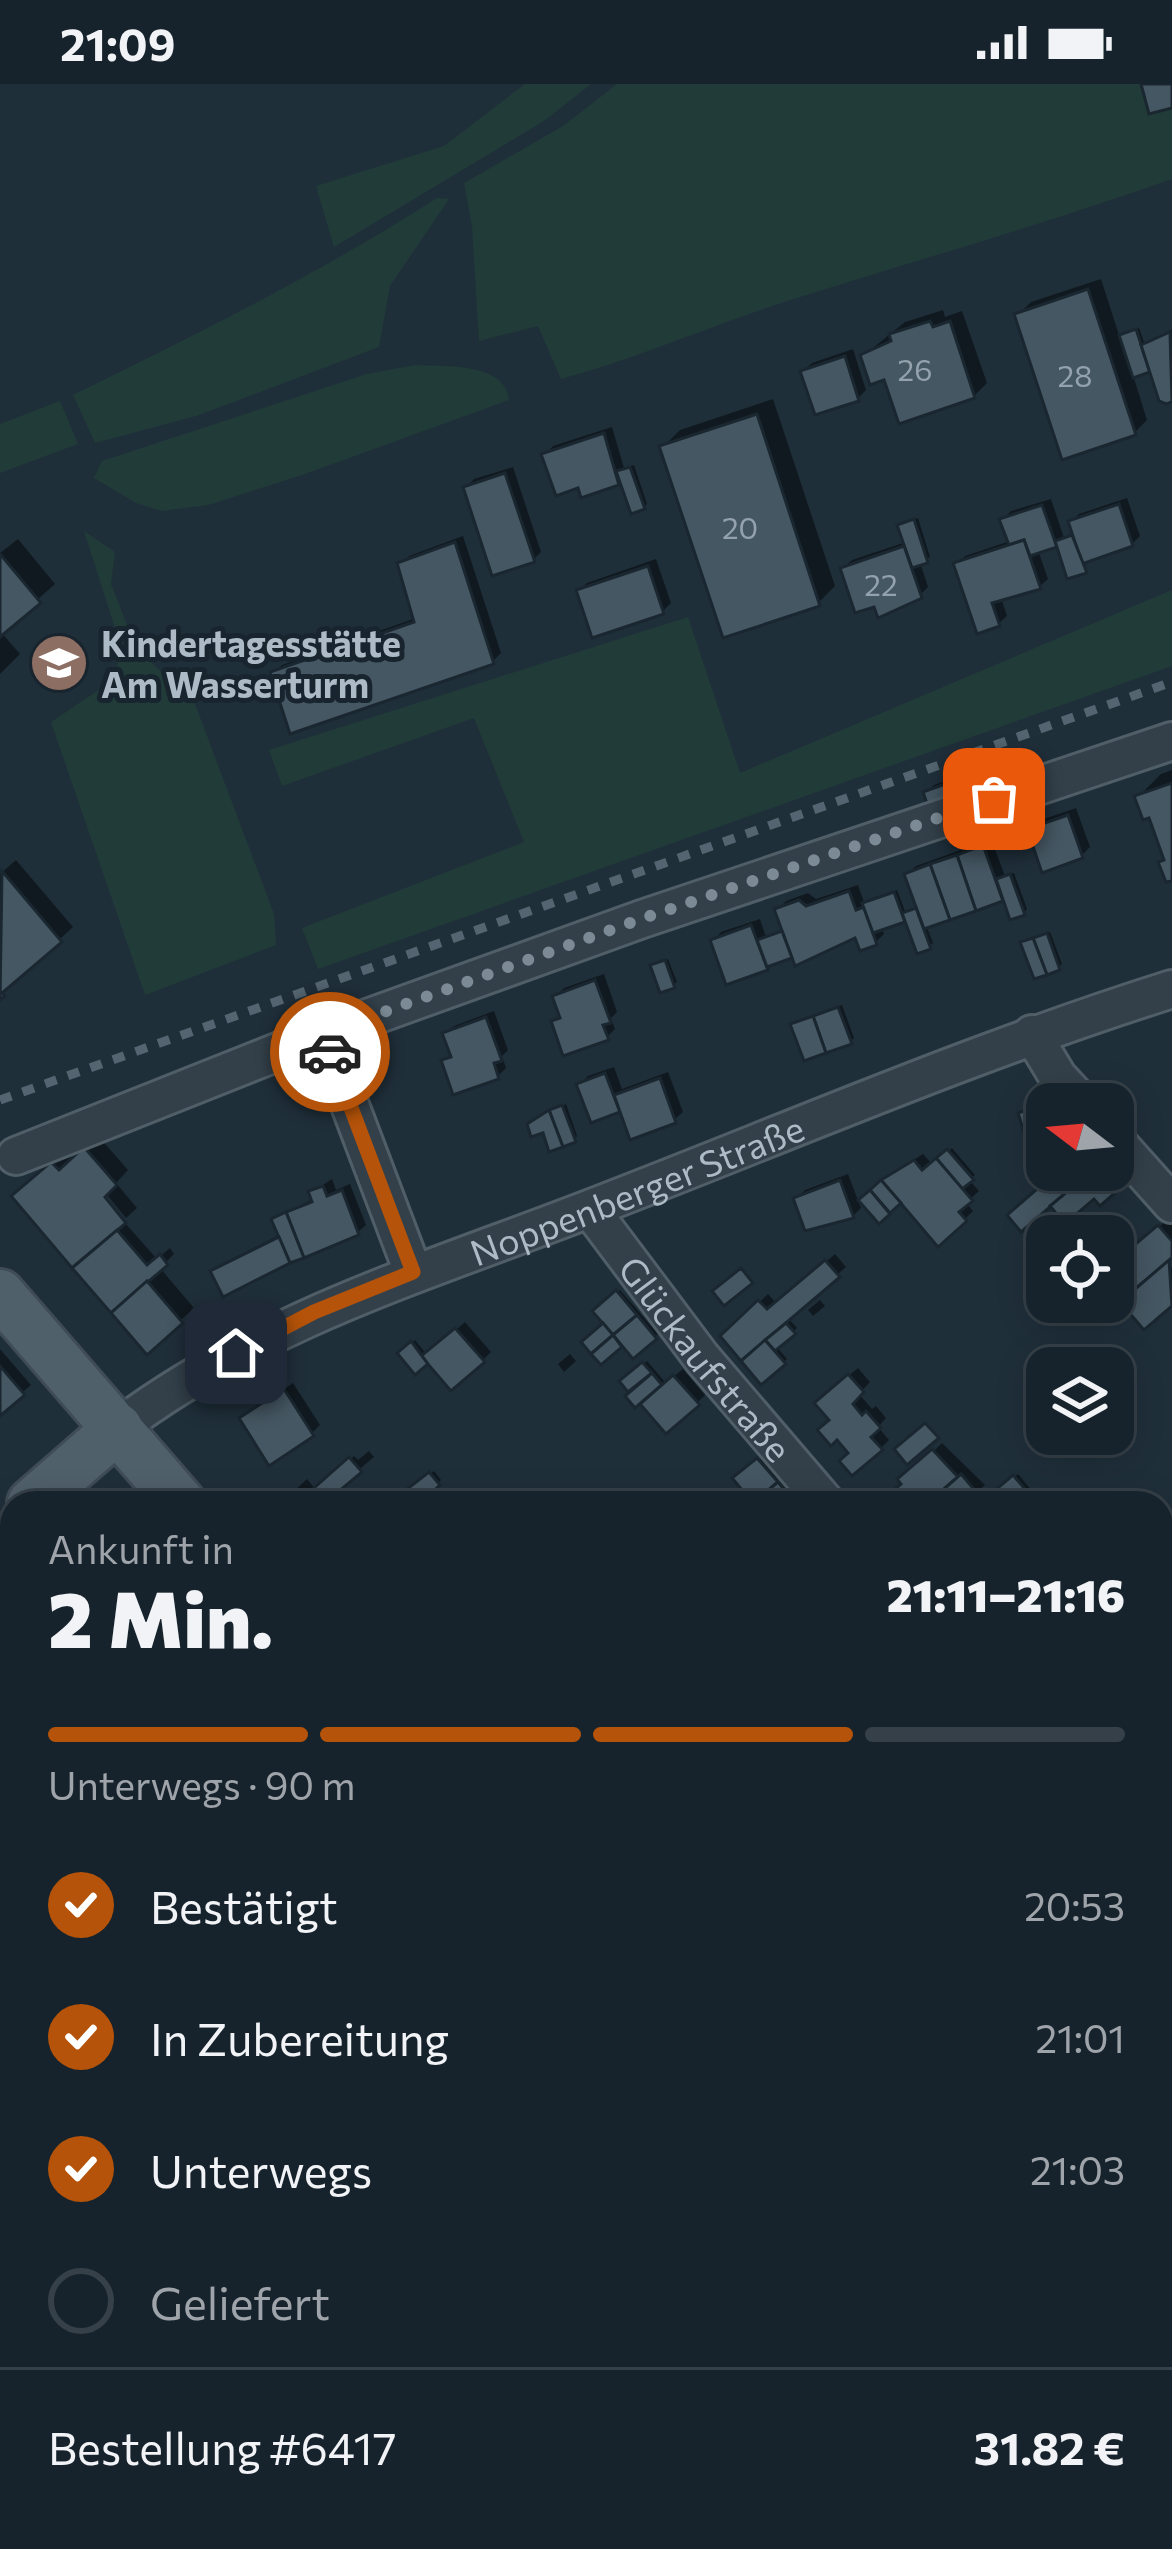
<!DOCTYPE html>
<html lang="de">
<meta charset="utf-8">
<style>
body{margin:0;font-family:Commissioner,sans-serif;background:#242f38;color:#f1f3f6;height:100vh;display:flex;flex-direction:column;font-size:45px;white-space:nowrap}
*{box-sizing:border-box;margin:0}
p{font-size:39px;color:#9ea4a9}
.icon{flex:none;width:66px;height:66px;fill:none;stroke:currentColor;stroke-width:2;stroke-linecap:round;stroke-linejoin:round}
.map{position:relative;flex:1;overflow:hidden}
.details{position:absolute;left:0px;top:1407px;width:1173px;height:1059px;display:flex;flex-direction:column;background:#17232c;border-radius:36px 36px 0 0;box-shadow:0 6px 30px #0003,0 0 0 3px #364048}
.details>*{flex:none}
.needle{width:78px;rotate:286deg}
.buttons{position:absolute;left:1026px;top:999px;display:grid;gap:24px}
.buttons a{display:grid;place-items:center;width:108px;height:108px;border-radius:24px;background:#17232c;box-shadow:0 6px 30px #0003,0 0 0 3px #364048;font-size:60px}
.pin{position:absolute;display:grid;place-items:center;width:102px;height:102px;color:#fff;margin:-51px;border-radius:24px;box-shadow:0 6px 18px #0006}
.courier{position:absolute;display:grid;place-items:center;width:120px;height:120px;margin:-60px;border:9px solid #b45309;border-radius:50%;background:#fff;color:#222;box-shadow:0 3px 15px #0007}
.head em{font-style:normal;font-weight:800}
.head div{display:flex;flex-direction:column-reverse}
.head{display:flex;align-items:center;justify-content:space-between;height:204px;padding:0 48px}
h1{font-size:78px;font-weight:800;line-height:90px}
.bar{display:grid;grid-template-columns:repeat(4,1fr);gap:18px 12px;align-content:center;height:144px;padding:0 48px}
.bar i{height:15px;border-radius:9px;background:#364048}
.bar .selected{background:#b45309}
.bar p{grid-column:span 4}
.line{display:flex;align-items:center;gap:30px;padding:0 48px;border-top:3px solid #364048}
.line div{flex:1}
ol{padding:0 48px;list-style:none}
li{display:flex;align-items:center;gap:36px;height:132px}
li p{margin-inline-start:auto}
li .icon{padding:12px;border-radius:50%;background:#b45309;color:#fff;stroke-width:4}
li:last-child{color:#9ea4a9}
li i{width:66px;height:66px;border:6px solid #364048;border-radius:50%}
.status{display:flex;justify-content:space-between;align-items:center;height:84px;padding:0 60px;background:#17232c;direction:ltr}
.status svg{height:33px;fill:currentColor}
.map>svg:first-child{display:block}
.green{fill:#213b39}
.shadow{fill:#0007}
.building{fill:#455763;stroke:#1a2730;stroke-width:3}
.lines{fill:none;stroke-linecap:round;stroke-linejoin:round}
.minor-casing{stroke:#505e67;stroke-width:42}
.major-casing{stroke:#3f4c56;stroke-width:54}
.minor{stroke:#33404a;stroke-width:36}
.major{stroke:#50606a;stroke-width:48}
.rail{stroke:#546571;stroke-width:9;stroke-dasharray:12 12;stroke-linecap:butt}
.done{stroke:#7b8a95;stroke-width:12;stroke-dasharray:0 21.6}
.route{stroke:#b45309;stroke-width:15}
.labels{text-anchor:middle;dominant-baseline:central;stroke-width:10;stroke-linejoin:round;paint-order:stroke}
.number-label{font-size:30px;fill:#93a2ad}
.poi-label{font-size:36px;font-weight:bold;fill:#adbbc6;stroke:#18252e;text-anchor:start}
.street-label{font-size:36px;fill:#adbbc6;stroke:#18252e}
</style>
<div class="status"><b>21:09</b><svg viewBox="0 0 49 12"><path d="M0 12V9h3v3zM5 12V6h3v6zM10 12V3h3v9zM15 12V0h3v12zM26 1h20v11H26zM47 4h2v5h-2z"/></svg></div>
<div class="map">
<svg width="1172" height="2465" viewBox="0 0 1172 2465">
<rect width="100%" height="100%" fill="#1f2f3a"/>
<g class="green">
<path d="M525,0H591L544,37L334,163L316,102L444,62Z"/>
<path d="M617,0H1172V95C1042,141 910,178 778,220C705,244 635,275 561,295L538,242L479,257L472,142L464,99L563,42Z"/>
<path d="M437,114L449,115L390,202L379,263L196,332L95,359L73,311C198,250 320,189 437,114Z"/>
<path d="M416,281C446,283 505,278 509,316L305,390L208,421L162,427L136,419L94,394L102,377L367,290Z"/>
<path d="M60,317L78,360L0,389V340Z"/>
<path d="M84,447L115,468L111,500L136,564L195,620L274,830L276,861L145,911L51,638L115,595L121,563Z"/>
<path d="M1172,506V582L318,885L302,844L524,758L474,634L282,702L269,666L688,533L740,689Z"/>
</g>
<g class="shadow">
<path d="M1101,195L1120,254L1139,244L1145,261L1172,245V314L1166,317L1152,284L1133,291L1147,336L1134,349L1018,231L1031,218Z"/>
<path d="M943,226L945,233L962,227L987,299L974,312L886,293L863,272L905,238Z"/>
<path d="M853,265L866,306L858,314L803,287L812,279Z"/>
<path d="M773,315L835,502L818,519L663,363L680,346Z"/>
<path d="M612,343L624,384L634,381L647,420L643,423L622,394L617,399L580,400L545,371L553,362Z"/>
<path d="M513,383L541,468L533,476L466,404L474,395Z"/>
<path d="M1127,414L1140,452L1132,460L1085,476L1088,484L1085,477L1058,457L1038,466L1048,495L1039,503L1001,513L1007,532L998,540L957,480L965,472L1010,457L1003,435L1011,427L1051,415L1064,454L1075,450L1071,438L1079,430Z"/>
<path d="M918,434L930,473L920,478L928,503L920,511L843,484L852,476L906,458L904,439Z"/>
<path d="M463,452L501,569L493,577L273,589L282,581L416,534L401,480L409,472Z"/>
<path d="M18,455L55,500L1,548L20,570L0,590V469Z"/>
<path d="M656,475L671,519L663,527L579,507L587,499Z"/>
<path d="M1012,673L1018,689L1009,697L926,709L934,701Z"/>
<path d="M1172,686V793L1150,730L1138,713L1161,690Z"/>
<path d="M1076,724L1090,763L1081,772L1030,746L1038,737Z"/>
<path d="M991,755L1005,792L1014,789L1027,825L1024,829L1005,811L926,841L933,859L929,862L906,834L882,843L884,850L876,858L857,850L793,868L766,883L713,857L721,848L760,835L766,853L785,846L778,825L786,817L808,809L816,815L858,801L865,821L897,806L905,827L919,822L908,790L916,782Z"/>
<path d="M16,776L73,843L0,910V790Z"/>
<path d="M1050,848L1062,880L1059,883L1027,856Z"/>
<path d="M668,875L677,898L673,901L657,879Z"/>
<path d="M604,890L617,928L611,934L615,945L607,953L554,938L562,930L556,912L564,904Z"/>
<path d="M842,921L854,954L851,957L797,938Z"/>
<path d="M494,927L508,966L502,972L506,984L498,992L444,977L452,969L446,950L454,942Z"/>
<path d="M614,983L622,1005L668,988L683,1028L674,1036L622,1025L592,1035L580,1000L588,992Z"/>
<path d="M566,1020L577,1052L574,1056L534,1037Z"/>
<path d="M99,1053L128,1086L116,1099L137,1124L126,1134L98,1100L94,1104L157,1175L170,1164L174,1170L160,1184L194,1224L147,1267L27,1099L66,1067L74,1075Z"/>
<path d="M952,1064L975,1091L969,1096L979,1107L966,1119L973,1127L965,1135L901,1115L879,1136L862,1116L893,1089L923,1070L932,1080Z"/>
<path d="M848,1090L861,1124L853,1132L796,1115L805,1106Z"/>
<path d="M332,1095L336,1106L350,1100L366,1141L357,1149L214,1188L222,1180L281,1150L293,1126L314,1114L312,1108Z"/>
<path d="M1168,1135L1172,1140V1175L1162,1163L1157,1167L1172,1184V1218L1144,1242L1131,1212L1113,1191V1182Z"/>
<path d="M1080,1138L1092,1152H1062Z"/>
<path d="M835,1170L846,1183L788,1234L797,1244L776,1262L787,1275L762,1297L724,1252L768,1210L777,1220Z"/>
<path d="M620,1206L658,1250L634,1271L623,1259L601,1277L607,1239L596,1227Z"/>
<path d="M820,1216L825,1222L813,1232L808,1226Z"/>
<path d="M465,1238L491,1268L483,1276H428L401,1270L415,1256L427,1271Z"/>
<path d="M0,1265L31,1301L0,1328Z"/>
<path d="M570,1270L576,1277L564,1288L558,1280Z"/>
<path d="M647,1277L666,1299L683,1285L705,1311L697,1319L655,1308L635,1319L623,1298Z"/>
<path d="M858,1284L870,1298L859,1310L872,1325L876,1322L886,1334L878,1343L889,1356L881,1364L851,1369L826,1311Z"/>
<path d="M293,1299L320,1341L312,1349L243,1334Z"/>
<path d="M1047,1321V1344L1044,1346L1033,1333Z"/>
<path d="M942,1359L985,1401L964,1419H881Z"/>
<path d="M369,1367L374,1373L340,1402L351,1414L345,1419H281L307,1395L316,1406L354,1372L358,1376Z"/>
<path d="M762,1373L799,1418L798,1419H733L747,1407L736,1394Z"/>
<path d="M434,1387L441,1396L435,1402L445,1413L438,1419H393Z"/>
<path d="M1018,1390L1042,1419H996L991,1414Z"/>
<path d="M0,1633L12,1648V1746L0,1742Z"/>
<path d="M1161,1661L1172,1674V1725L1161,1735Z"/>
<path d="M12,1851V1870L3,1859Z"/>
<path d="M1172,1908V1943L1161,1952V1917Z"/>
<path d="M6,2010L12,2018V2056L0,2043V2015Z"/>
<path d="M1172,2318V2344L1161,2332Z"/>
<path d="M1166,2363L1172,2371V2454L1161,2441V2368Z"/>
<path d="M0,2446L16,2465H0Z"/>
<path d="M914,2454H997L1006,2465H906Z"/>
</g>
<g class="building">
<path d="M1141,0H1172V24L1149,30Z"/>
<path d="M1088,205L1136,351L1062,376L1014,230Z"/>
<path d="M930,237L933,243L950,237L975,314L899,340L884,296L870,301L860,271L891,257L889,250Z"/>
<path d="M1136,245L1150,288L1133,294L1119,251Z"/>
<path d="M1170,248L1172,318L1166,320L1159,317L1141,261Z"/>
<path d="M845,272L859,317L815,331L800,287Z"/>
<path d="M757,330L820,522L723,554L659,362Z"/>
<path d="M604,349L619,401L581,414L578,404L556,412L541,370Z"/>
<path d="M630,383L645,425L631,430L616,387Z"/>
<path d="M505,389L535,478L492,492L463,403Z"/>
<path d="M1119,420L1133,462L1082,480L1068,437Z"/>
<path d="M1042,421L1057,463L1030,472L1024,456L1009,461L999,435Z"/>
<path d="M914,435L928,479L912,484L897,441Z"/>
<path d="M1072,451L1087,489L1067,495L1055,457Z"/>
<path d="M1024,456L1041,505L992,519L1000,542L977,550L953,479Z"/>
<path d="M455,458L494,580L290,650L270,588L414,538L397,479Z"/>
<path d="M904,462L922,514L878,534L874,523L855,529L840,484Z"/>
<path d="M0,470L41,519L0,553Z"/>
<path d="M648,482L664,530L592,554L576,506Z"/>
<path d="M1003,679L1011,700L930,728L923,708Z"/>
<path d="M1172,699V797L1166,798L1158,778L1164,776L1149,734L1143,736L1134,712Z"/>
<path d="M1068,731L1083,774L1042,789L1027,745Z"/>
<path d="M983,761L1003,817L976,827L957,771Z"/>
<path d="M957,771L976,827L950,836L930,780Z"/>
<path d="M930,780L950,836L924,845L904,790Z"/>
<path d="M2,787L62,858L2,909L5,912L0,916Z"/>
<path d="M1010,790L1025,831L1010,836L996,795Z"/>
<path d="M849,807L856,826L864,823L877,861L860,867L855,854L795,882L774,825L799,816L806,822Z"/>
<path d="M894,808L905,838L873,849L862,819Z"/>
<path d="M916,824L931,865L917,870L902,829Z"/>
<path d="M751,841L768,886L726,901L710,856Z"/>
<path d="M782,847L792,874L767,883L757,856Z"/>
<path d="M1047,849L1060,886L1047,891L1033,854Z"/>
<path d="M1033,854L1047,891L1034,895L1020,858Z"/>
<path d="M665,876L675,904L660,909L650,881Z"/>
<path d="M595,896L611,939L603,941L609,956L563,972L551,937L560,934L552,912Z"/>
<path d="M838,923L852,960L826,969L813,932Z"/>
<path d="M813,932L826,969L804,977L790,940Z"/>
<path d="M486,933L502,977L494,979L499,995L453,1011L441,976L451,973L442,949Z"/>
<path d="M605,989L620,1028L591,1039L576,1000Z"/>
<path d="M660,994L676,1039L630,1056L614,1011Z"/>
<path d="M1046,1019L1047,1050L1027,1057L1018,1029Z"/>
<path d="M562,1021L576,1058L563,1063L549,1026Z"/>
<path d="M549,1026L563,1063L549,1068L543,1049L531,1053L527,1040Z"/>
<path d="M84,1063L117,1101L105,1113L126,1139L72,1184L11,1112L51,1078L59,1086Z"/>
<path d="M947,1065L974,1096L962,1105L936,1074Z"/>
<path d="M936,1074L973,1117L959,1128L967,1137L938,1163L881,1096L914,1076L922,1086Z"/>
<path d="M1047,1086H1093L1021,1148L1007,1131L1044,1099L1039,1093Z"/>
<path d="M1093,1086H1111L1124,1101L1100,1122L1094,1115L1065,1140L1050,1122Z"/>
<path d="M840,1096L854,1134L805,1147L793,1114Z"/>
<path d="M881,1096L901,1119L890,1129L870,1106Z"/>
<path d="M323,1102L327,1112L342,1106L359,1151L304,1174L286,1128L312,1118L308,1107Z"/>
<path d="M870,1106L890,1130L879,1140L858,1116Z"/>
<path d="M286,1128L304,1174L290,1179L271,1135Z"/>
<path d="M1158,1141L1172,1157V1174L1127,1212L1113,1196V1179Z"/>
<path d="M117,1146L147,1181L160,1170L168,1181L111,1229L72,1184Z"/>
<path d="M279,1153L290,1179L223,1213L210,1187Z"/>
<path d="M825,1176L840,1193L741,1277L720,1252L758,1216L767,1225Z"/>
<path d="M1169,1176L1172,1222L1144,1246L1120,1218Z"/>
<path d="M741,1184L753,1199L724,1222L712,1207Z"/>
<path d="M147,1197L183,1239L147,1271L111,1229Z"/>
<path d="M616,1206L637,1231L613,1251L592,1227Z"/>
<path d="M637,1231L657,1255L633,1275L613,1251Z"/>
<path d="M603,1239L613,1251L591,1270L581,1258Z"/>
<path d="M786,1239L796,1250L775,1267L765,1256Z"/>
<path d="M455,1244L485,1278L451,1307L421,1272Z"/>
<path d="M613,1251L622,1263L601,1281L591,1270Z"/>
<path d="M765,1256L786,1280L761,1301L741,1277Z"/>
<path d="M411,1257L428,1280L415,1291L397,1269Z"/>
<path d="M642,1278L652,1289L628,1308L619,1297Z"/>
<path d="M0,1282L25,1311L0,1332Z"/>
<path d="M652,1289L662,1301L635,1324L625,1312Z"/>
<path d="M848,1290L864,1308L853,1320L862,1331L866,1327L881,1344L871,1353L883,1366L852,1392L839,1377L848,1369L837,1356L831,1362L817,1346L829,1336L814,1319Z"/>
<path d="M673,1291L700,1321L666,1350L640,1320Z"/>
<path d="M284,1305L314,1352L269,1382L239,1334Z"/>
<path d="M925,1339L939,1354L907,1381L894,1365Z"/>
<path d="M932,1365L958,1393L928,1419H879L901,1400L897,1395Z"/>
<path d="M349,1373L362,1388L325,1419H313L308,1414L316,1406L314,1404Z"/>
<path d="M757,1374L778,1398L753,1419L732,1394Z"/>
<path d="M429,1388L440,1401L420,1419H389Z"/>
<path d="M961,1390L979,1411L969,1419H928Z"/>
<path d="M1013,1391L1025,1405L1008,1419H992L987,1413Z"/>
<path d="M778,1398L795,1419H753Z"/>
<path d="M12,1518V1583L0,1568V1528Z"/>
<path d="M0,1568L12,1583V1604L0,1611Z"/>
<path d="M0,1651L12,1665V1750L6,1754L0,1747Z"/>
<path d="M1161,1678L1172,1691V1729L1161,1739Z"/>
<path d="M1172,1884V1926L1161,1935V1915L1169,1908L1161,1894Z"/>
<path d="M12,2019V2061L0,2047V2021L4,2026Z"/>
<path d="M12,2063V2118L0,2104V2074Z"/>
<path d="M1172,2409V2458L1161,2445V2418Z"/>
<path d="M911,2454H974L983,2465H902Z"/>
</g>
<g class="lines">
<defs>
<g id="minor">
<path d="M323,950L413,1188"/>
<path d="M1032,950L1058,993L1083,1020"/>
<path d="M1113,1054L1172,1120"/>
<path d="M16,1072L323,950L642,835L1172,657"/>
<path id="s1" d="M590,1125L702,1274L826,1419"/>
<path id="s2" d="M118,1344C261,1236 429,1187 594,1123C786,1049 975,967 1172,905"/>
<path d="M0,1785L12,1775"/>
<path d="M1161,1809L1172,1822"/>
<path d="M0,1919L12,1934"/>
<path d="M451,2454L461,2465"/>
<path d="M561,2465L574,2454"/>
</g>
<g id="major">
<path d="M0,1210L181,1419"/>
<path d="M32,1419L118,1344"/>
<path d="M1079,2454L1088,2465"/>
</g>
</defs>
<use href="#minor" class="minor-casing"/>
<use href="#major" class="major-casing"/>
<use href="#minor" class="minor"/>
<use href="#major" class="major"/>
<path class="rail" d="M0,1016L1172,598"/>
</g>
<g class="lines">
<path class="done" d="M330,968L323,950L641,835L994,715"/>
<path class="route" d="M236,1269L314,1228L413,1188L330,968"/>
</g>
<defs>
<symbol id="school-disc" viewBox="-11 -11 22 22"><circle r="9.5" fill="#8d6e63" stroke="#18252e"/><path d="M0-5L7-2L0 1L-7-2ZM-4 1L0 2.5L4 1V4Q0 6-4 4Z" fill="#fff"/></symbol>
</defs>
<g fill-rule="evenodd">
<use href="#school-disc" x="26" y="546" width="66" height="66"/>
</g>
<g class="labels">
<g class="number-label">
<text x="915" y="284">26</text>
<text x="1075" y="290">28</text>
<text x="740" y="442">20</text>
<text x="881" y="499">22</text>
</g>
<g class="poi-label">
<text x="101" y="558">Kindertagesstätte<tspan x="101" dy="41">Am Wasserturm</tspan></text>
</g>
<g class="street-label">
<text stroke="none"><textPath href="#s2" startOffset="573">Noppenberger Straße</textPath></text>
<text stroke="none"><textPath href="#s1" startOffset="189">Glückaufstraße</textPath></text>
</g>
</g>
</svg>
<div class="buttons">
<a><svg class="needle" viewBox="-14 -14 28 28"><path d="M0-13l5 13h-10z" fill="#e53935"/><path d="M0 13l5-13h-10z" fill="#9ea4a9"/></svg></a>
<a><svg class="icon" aria-label="locate" viewBox="0 0 24 24"><circle cx="12" cy="12" r="6"/><path d="M12 2v4M12 18v4M2 12h4M18 12h4"/></svg></a>
<a><svg class="icon" aria-label="layers" viewBox="0 0 24 24"><path d="M12 4l9 5-9 5-9-5zM3 14l9 5 9-5"/></svg></a>
</div>
<div class="pin" style="left:994px;top:715px;background:#ea580c"><svg class="icon" aria-label="bag" viewBox="0 0 24 24"><path d="M5 8h14l-1 12H6zM9 8a3 3 0 0 1 6 0"/></svg></div>
<div class="pin" style="left:236px;top:1269px;background:#1f2937"><svg class="icon" aria-label="home" viewBox="0 0 24 24"><path d="M3 11l9-7 9 7M6 9v11h12V9"/></svg></div>
<div class="courier" style="left:330px;top:968px"><svg class="icon" aria-label="car" viewBox="0 0 24 24"><path d="M5 17H2v-5l4-1 3-4h7l3 4 3 1v5h-3M9 17h6M6 11h13"/><circle cx="7" cy="17" r="2"/><circle cx="17" cy="17" r="2"/></svg></div>
<section class="details">
<div class="head"><div><h1>2 Min.</h1><p>Ankunft in</p></div><em>21:11–21:16</em></div>
<div class="bar"><i class="selected"></i><i class="selected"></i><i class="selected"></i><i></i><p>Unterwegs · 90 m</p></div>
<ol>
<li><svg class="icon" aria-label="check" viewBox="0 0 24 24"><path d="M5 12l5 5 9-10"/></svg>Bestätigt<p>20:53</p></li>
<li><svg class="icon" aria-label="check" viewBox="0 0 24 24"><path d="M5 12l5 5 9-10"/></svg>In Zubereitung<p>21:01</p></li>
<li><svg class="icon" aria-label="check" viewBox="0 0 24 24"><path d="M5 12l5 5 9-10"/></svg>Unterwegs<p>21:03</p></li>
<li><i></i>Geliefert</li>
</ol>
<div class="line" style="height:156px"><div>Bestellung #6417</div><b>31.82 €</b></div>
</section>
</div>
